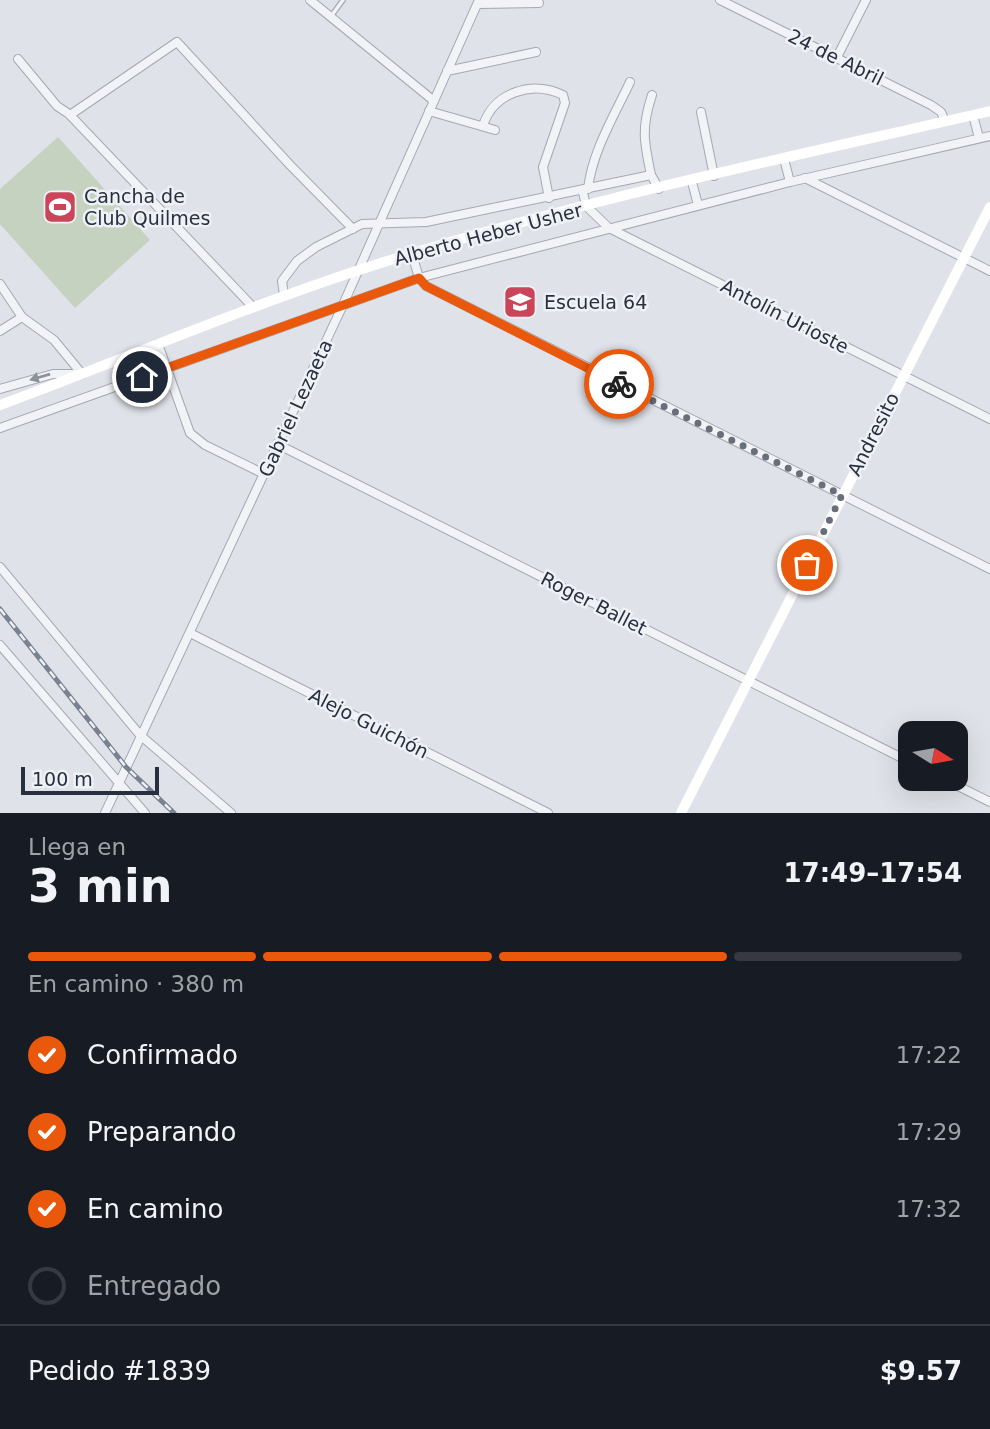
<!DOCTYPE html>
<html lang="es">
<meta charset="utf-8">
<style>
body{margin:0;font-family:"DejaVu Sans",sans-serif;background:#20242c;color:#f1f3f6;height:100vh;display:flex;flex-direction:column;font-size:26px;white-space:nowrap}
*{box-sizing:border-box;margin:0}
p{font-size:23px;color:#9ea1a6}
.icon{flex:none;width:38px;height:38px;fill:none;stroke:currentColor;stroke-width:2;stroke-linecap:round;stroke-linejoin:round}
.map{position:relative;height:813px;overflow:hidden}
.details{display:flex;flex-direction:column;background:#171b24;flex:1}
.details>*{flex:none}
.needle{width:46px;rotate:101deg}
.tools{position:absolute;left:898px;top:721px;display:grid;gap:14px}
.tools a{display:grid;place-items:center;width:70px;height:70px;border-radius:14px;background:#171b24;box-shadow:0 7px 28px #0002;font-size:35px}
.scale{position:absolute;left:21px;bottom:18px;width:138px;box-sizing:border-box;padding-left:7px;border:4px solid #28303f;border-top:0;font-size:19px;line-height:24px;white-space:nowrap;color:#28303f;-webkit-text-stroke:5px #eef1f5;paint-order:stroke}
.pin{position:absolute;display:grid;place-items:center;width:60px;height:60px;color:#fff;margin:-30px;border:4px solid #fff;border-radius:50%;box-shadow:0 2px 7px #0007}
.courier{position:absolute;display:grid;place-items:center;width:70px;height:70px;margin:-35px;border:5px solid #ea580c;border-radius:50%;background:#fff;color:#222;box-shadow:0 2px 9px #0007}
.head em{font-style:normal;font-weight:700}
.head div{display:flex;flex-direction:column-reverse}
.head{display:flex;align-items:center;justify-content:space-between;height:119px;padding:0 28px}
h1{font-size:46px;font-weight:700;line-height:52px}
.bar{display:grid;grid-template-columns:repeat(4,1fr);gap:10px 7px;align-content:center;height:84px;padding:0 28px}
.bar i{height:9px;border-radius:5px;background:#363941}
.bar .active{background:#ea580c}
.bar p{grid-column:span 4}
.line{display:flex;align-items:center;gap:18px;padding:0 28px;border-top:2px solid #363941}
.line div{flex:1}
ol{padding:0 28px;list-style:none}
li{display:flex;align-items:center;gap:21px;height:77px}
li p{margin-inline-start:auto}
li .icon{padding:7px;border-radius:50%;background:#ea580c;color:#fff;stroke-width:4}
li:last-child{color:#9ea1a6}
li i{width:38px;height:38px;border:4px solid #363941;border-radius:50%}
.map>svg:first-child{display:block}
.green{fill:#c5d2c0}
.lines{fill:none;stroke-linecap:round;stroke-linejoin:round}
.lane-casing{stroke:#a4a9b2;stroke-width:6}
.street-casing{stroke:#a4a9b2;stroke-width:10}
.lane{stroke:#f1f3f6;stroke-width:3.5}
.street{stroke:#f1f3f6;stroke-width:8}
.secondary{stroke:#fff;stroke-width:10}
.rail-casing{stroke:#788291;stroke-width:5}
.rail{stroke:#eef1f5;stroke-width:2.5;stroke-dasharray:8;stroke-linecap:butt}
.oneway{fill:#8c929a}
.done{stroke:#686e7a;stroke-width:7;stroke-dasharray:0 12.6}
.route{stroke:#ea580c;stroke-width:9}
.labels{text-anchor:middle;dominant-baseline:central;stroke-width:5;stroke-linejoin:round;paint-order:stroke}
.street-label{font-size:19px;fill:#28303f;stroke:#eef1f5}
.poi-label{font-size:19px;fill:#28303f;stroke:#eef1f5;text-anchor:start}
</style>
<div class="map">
<svg width="990" height="813" viewBox="0 0 990 813">
<rect width="100%" height="100%" fill="#dfe2e8"/>
<path class="green" d="M58,137L150,240L75,308L0,224V189Z"/>
<g class="lines">
<defs>
<path id="lane" d="M332,15L343,0"/>
<g id="street">
<path d="M310,0L434,101"/>
<path d="M720,0L931,105L941,112L945,121"/>
<path d="M478,4L539,3"/>
<path d="M837,57L866,0"/>
<path d="M18,59L57,106L69,114L253,307"/>
<path d="M447,71L536,52"/>
<path d="M429,111L495,130"/>
<path d="M701,112L714,176"/>
<path d="M70,115L177,42L290,165L353,229"/>
<path d="M973,115L979,138"/>
<path d="M483,126C493,93 531,80 563,95L565,103L543,167L549,198"/>
<path d="M784,159L790,182"/>
<path d="M651,175C644,142 641,128 652,95"/>
<path d="M805,178L990,271"/>
<path d="M692,182L698,205"/>
<path d="M588,189C592,152 614,116 630,82"/>
<path d="M583,192L586,206L609,228L990,419"/>
<path d="M412,254L419,278L426,286L990,569"/>
<path d="M0,284L22,317L54,340L82,374"/>
<path d="M284,295L282,281L297,261L316,247L362,224L426,222L651,175L659,189"/>
<path d="M0,331L22,317"/>
<path d="M158,344L190,433L205,445L264,474"/>
<path d="M0,389L53,374H79"/>
<path d="M0,428L419,278L790,182L990,136"/>
<path d="M277,444L910,762"/>
<path d="M0,567L140,735L231,813"/>
<path d="M190,633L548,813"/>
<path d="M0,645L145,813"/>
<path d="M944,779L990,802"/>
<path d="M105,813L342,307L479,0"/>
</g>
</defs>
<use href="#lane" class="lane-casing"/>
<use href="#street" class="street-casing"/>
<use href="#lane" class="lane"/>
<use href="#street" class="street"/>
<g class="secondary">
<path d="M0,405C119,361 235,311 356,271C562,204 778,160 990,111"/>
<path d="M681,813L990,207"/>
</g>
<defs>
<path id="rail" d="M0,609L126,767L174,813"/>
</defs>
<use href="#rail" class="rail-casing"/>
<use href="#rail" class="rail"/>
</g>
<defs><path id="oneway-solid" d="M-6-.8H1V-3.2L6.5 0L1 3.2V.8H-6Z" transform="scale(1.75)"/></defs>
<use class="oneway" href="#oneway-solid" transform="translate(40 377) rotate(164)"/>
<g class="lines">
<path class="done" d="M619,384L842,495L807,565"/>
<path class="route" d="M142,377L419,278L426,286L619,384"/>
</g>
<defs>
<symbol id="stadium-square" viewBox="-11 -11 22 22"><rect x="-9" y="-9" width="18" height="18" rx="4" fill="#cb455a" stroke="#eef1f5"/><path d="M0-5a6.5 5 0 1 0 0 10a6.5 5 0 1 0 0-10ZM-3.5-1.8h7v3.6h-7Z" fill="#fff"/></symbol>
<symbol id="school-square" viewBox="-11 -11 22 22"><rect x="-9" y="-9" width="18" height="18" rx="4" fill="#cb455a" stroke="#eef1f5"/><path d="M0-5L7-2L0 1L-7-2ZM-4 1L0 2.5L4 1V4Q0 6-4 4Z" fill="#fff"/></symbol>
</defs>
<g fill-rule="evenodd">
<use href="#stadium-square" x="41" y="188" width="38" height="38"/>
<use href="#school-square" x="501" y="283" width="38" height="38"/>
</g>
<g class="labels">
<g class="street-label">
<text transform="translate(836 57) rotate(26)">24 de Abril</text>
<text transform="translate(488 234) rotate(-15)">Alberto Heber Usher</text>
<text transform="translate(785 316) rotate(27)">Antolín Urioste</text>
<text transform="translate(295 408) rotate(-65)">Gabriel Lezaeta</text>
<text transform="translate(873 434) rotate(-63)">Andresito</text>
<text transform="translate(594 603) rotate(27)">Roger Ballet</text>
<text transform="translate(369 723) rotate(27)">Alejo Guichón</text>
</g>
<g class="poi-label">
<text x="84" y="196">Cancha de<tspan x="84" dy="22">Club Quilmes</tspan></text>
<text x="544" y="302">Escuela 64</text>
</g>
</g>
</svg>
<div class="tools">
<a><svg class="needle" viewBox="-14 -14 28 28"><path d="M0-13l5 13h-10z" fill="#e53935"/><path d="M0 13l5-13h-10z" fill="#9ea1a6"/></svg></a>
</div>
<div class="scale">100 m</div>
<div class="pin" style="left:807px;top:565px;background:#ea580c"><svg class="icon" aria-label="bag" viewBox="0 0 24 24"><path d="M5 8h14l-1 12H6zM9 8a3 3 0 0 1 6 0"/></svg></div>
<div class="pin" style="left:142px;top:377px;background:#1f2937"><svg class="icon" aria-label="home" viewBox="0 0 24 24"><path d="M3 11l9-7 9 7M6 9v11h12V9"/></svg></div>
<div class="courier" style="left:619px;top:384px"><svg class="icon" aria-label="bike" viewBox="0 0 24 24"><circle cx="6" cy="16" r="4"/><circle cx="18" cy="16" r="4"/><path d="M6 16l4-8h5l3 8M10 8l3 8H6M13 5h3"/></svg></div>
</div>
<section class="details">
<div class="head"><div><h1>3 min</h1><p>Llega en</p></div><em>17:49–17:54</em></div>
<div class="bar"><i class="active"></i><i class="active"></i><i class="active"></i><i></i><p>En camino · 380 m</p></div>
<ol>
<li><svg class="icon" aria-label="check" viewBox="0 0 24 24"><path d="M5 12l5 5 9-10"/></svg>Confirmado<p>17:22</p></li>
<li><svg class="icon" aria-label="check" viewBox="0 0 24 24"><path d="M5 12l5 5 9-10"/></svg>Preparando<p>17:29</p></li>
<li><svg class="icon" aria-label="check" viewBox="0 0 24 24"><path d="M5 12l5 5 9-10"/></svg>En camino<p>17:32</p></li>
<li><i></i>Entregado</li>
</ol>
<div class="line" style="height:91px"><div>Pedido #1839</div><b>$9.57</b></div>
</section>
